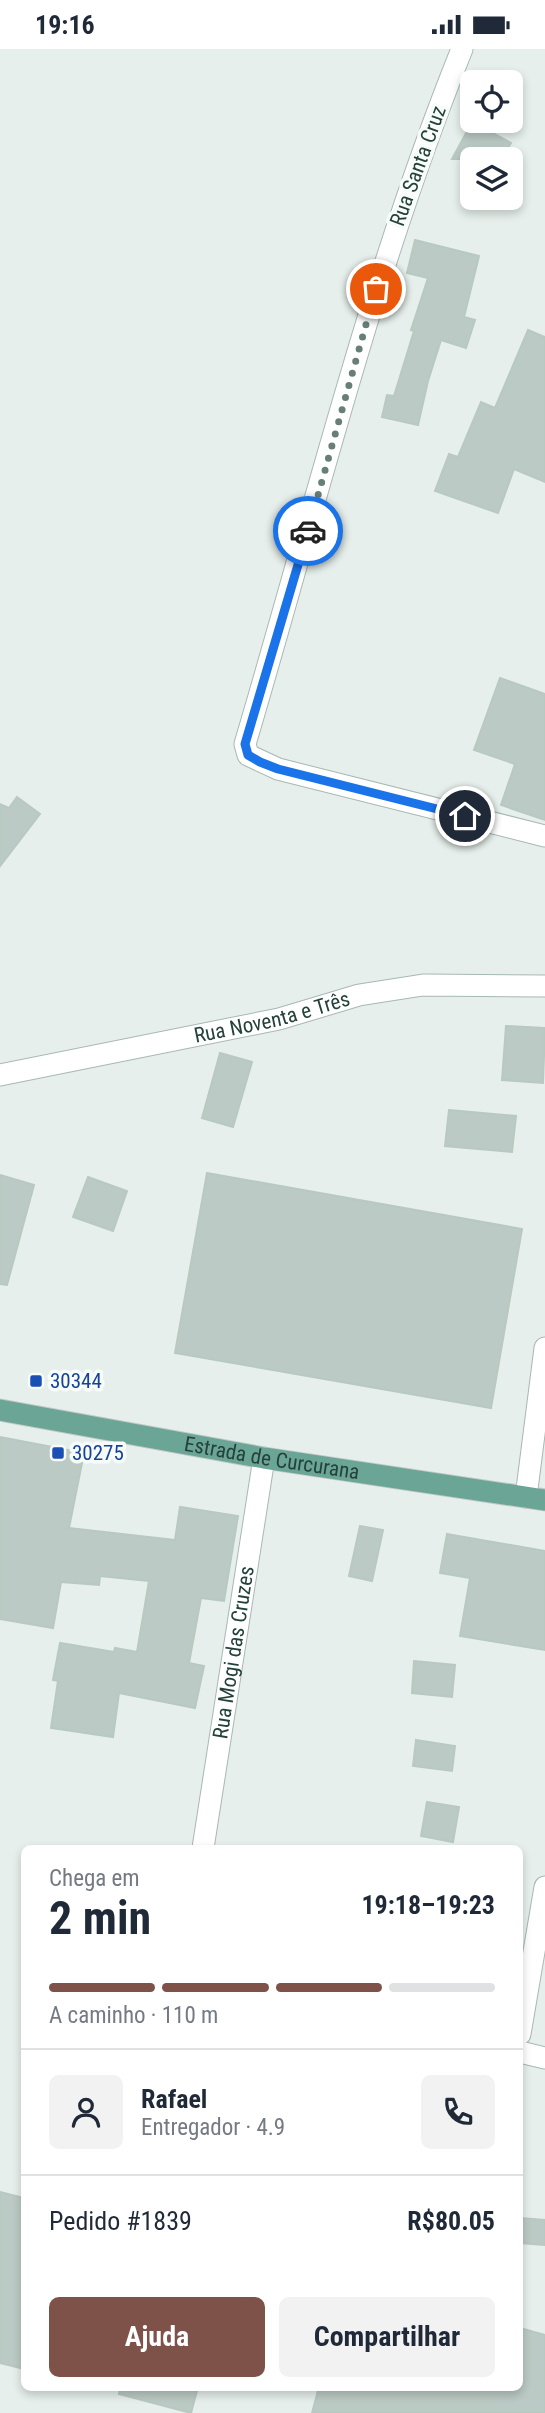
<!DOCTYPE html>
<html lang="pt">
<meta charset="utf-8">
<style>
body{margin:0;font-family:"Roboto Condensed",sans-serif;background:#f2f2f3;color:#1f2937;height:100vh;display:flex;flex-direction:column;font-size:26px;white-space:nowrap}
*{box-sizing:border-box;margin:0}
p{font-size:23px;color:#747a83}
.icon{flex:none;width:38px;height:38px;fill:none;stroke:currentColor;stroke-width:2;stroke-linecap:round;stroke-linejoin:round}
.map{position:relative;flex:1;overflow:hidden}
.side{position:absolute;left:21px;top:1796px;width:502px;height:546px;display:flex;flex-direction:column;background:#fff;border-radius:10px;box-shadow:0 4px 10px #0003}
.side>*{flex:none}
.controls{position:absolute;left:460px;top:21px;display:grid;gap:14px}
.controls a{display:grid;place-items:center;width:63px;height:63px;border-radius:10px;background:#fff;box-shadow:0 4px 10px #0003;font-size:35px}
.pin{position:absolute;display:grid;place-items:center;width:60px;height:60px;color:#fff;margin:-30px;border:4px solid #fff;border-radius:50%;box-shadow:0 2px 7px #0007}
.courier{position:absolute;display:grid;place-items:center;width:70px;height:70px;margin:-35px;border:5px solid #1a73e8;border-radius:50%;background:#fff;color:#222;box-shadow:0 2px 9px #0007}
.overview em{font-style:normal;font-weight:700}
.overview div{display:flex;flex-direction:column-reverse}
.overview{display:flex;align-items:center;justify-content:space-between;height:119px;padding:0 28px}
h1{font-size:46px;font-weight:700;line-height:52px}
.bar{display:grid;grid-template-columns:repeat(4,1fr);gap:10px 7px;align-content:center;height:84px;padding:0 28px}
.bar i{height:9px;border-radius:5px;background:#e0e1e3}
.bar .selected{background:#7f5249}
.bar p{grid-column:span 4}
.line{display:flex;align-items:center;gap:18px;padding:0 28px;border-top:2px solid #e0e1e3}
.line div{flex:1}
.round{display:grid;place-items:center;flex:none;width:74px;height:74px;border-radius:10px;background:#f2f2f3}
.button{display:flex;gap:14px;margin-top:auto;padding:14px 28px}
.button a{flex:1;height:80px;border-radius:10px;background:#7f5249;color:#fff;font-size:28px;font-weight:700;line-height:80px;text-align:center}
.button a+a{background:#f2f2f3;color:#1f2937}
.status{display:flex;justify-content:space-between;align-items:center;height:49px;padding:0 35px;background:#fff;direction:ltr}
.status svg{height:19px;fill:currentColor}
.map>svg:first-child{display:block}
.building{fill:#bbcac4;stroke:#b8c9c2;stroke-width:2}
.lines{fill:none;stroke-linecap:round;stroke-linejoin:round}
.minor-casing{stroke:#a8b8b2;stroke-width:23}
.major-casing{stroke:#c2cac8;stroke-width:23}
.minor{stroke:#fff;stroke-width:21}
.major{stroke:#6aa596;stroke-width:21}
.done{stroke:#687f78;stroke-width:7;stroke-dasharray:0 12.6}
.route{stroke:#1a73e8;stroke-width:9}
.transit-dot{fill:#1a4fb4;stroke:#f7fbf9;stroke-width:2.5}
.labels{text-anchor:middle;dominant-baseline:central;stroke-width:7;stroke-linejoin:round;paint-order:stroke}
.street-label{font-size:21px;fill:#24423a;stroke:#f7fbf9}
.transit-label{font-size:21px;fill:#164399;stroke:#f7fbf9;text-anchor:start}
</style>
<div class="status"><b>19:16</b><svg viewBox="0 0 49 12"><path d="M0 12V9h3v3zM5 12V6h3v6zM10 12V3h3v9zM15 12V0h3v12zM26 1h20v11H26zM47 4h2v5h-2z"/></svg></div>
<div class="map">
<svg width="545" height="2364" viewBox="0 0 545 2364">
<rect width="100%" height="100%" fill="#e6efeb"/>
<g class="building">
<path d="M472,73L511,94L502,110H452Z"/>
<path d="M415,191L479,207L464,268L475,271L466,299L441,291L428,332L418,376L382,368L387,346L394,347L414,282L411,281L428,229L407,224Z"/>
<path d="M528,281L545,288V433L514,420L498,464L435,442L449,405L458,408L481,353L495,359Z"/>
<path d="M500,629L545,645V771L501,756L515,715L474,701Z"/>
<path d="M17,748L40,765L0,817V755L9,759Z"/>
<path d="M506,977L545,979L543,1034L502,1031Z"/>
<path d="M220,1004L252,1013L233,1078L202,1069Z"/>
<path d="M449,1061L516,1067L512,1103L445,1097Z"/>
<path d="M207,1124L522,1180L491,1359L175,1304Z"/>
<path d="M0,1126L34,1136L7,1236L0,1235Z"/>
<path d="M88,1128L127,1142L113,1182L73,1168Z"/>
<path d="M0,1388L84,1404L69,1479L175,1491L180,1458L238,1467L224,1552L201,1549L189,1614L204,1617L195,1659L119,1644L113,1688L51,1679L58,1632L53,1631L60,1594L114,1603L115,1599L137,1603L149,1532L100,1527L99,1536L61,1533L53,1579L0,1570Z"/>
<path d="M360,1477L383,1481L372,1532L349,1527Z"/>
<path d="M447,1485L545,1502V1601L460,1587L470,1529L440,1524Z"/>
<path d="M414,1612L455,1616L452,1648L412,1644Z"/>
<path d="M416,1691L455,1697L452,1722L413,1717Z"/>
<path d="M427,1753L459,1758L453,1793L421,1787Z"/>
<path d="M0,2143L24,2149V2320L0,2314Z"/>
<path d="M520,2169L545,2171V2196L520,2194Z"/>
<path d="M520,2279L545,2286V2364H312L319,2338H520Z"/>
<path d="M120,2338H198L191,2364L119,2345Z"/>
</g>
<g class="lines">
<defs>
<g id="minor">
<path d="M462,0C371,226 314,463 245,695L248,706L278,720L545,787"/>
<path id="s1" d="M0,1026L279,970L359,946L423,936L545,937"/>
<path d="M526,1448L545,1299"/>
<path id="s2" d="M203,1799L264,1409"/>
<path d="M520,1985L545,1838"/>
<path d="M520,2003L545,2009"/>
</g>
<g id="major">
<path id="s3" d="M0,1361L264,1409L545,1451"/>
</g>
</defs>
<use href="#minor" class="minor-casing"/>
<use href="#major" class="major-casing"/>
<use href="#minor" class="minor"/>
<use href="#major" class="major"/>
</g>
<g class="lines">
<path class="done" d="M308,482L376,240"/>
<path class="route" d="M308,482L245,695L248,706L260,713L278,720L465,767"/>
</g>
<g class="transit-dot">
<rect x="29" y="1325" width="14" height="14" rx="3.5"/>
<rect x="51" y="1397" width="14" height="14" rx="3.5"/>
</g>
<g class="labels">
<g class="street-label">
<text transform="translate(418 117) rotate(-70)">Rua Santa Cruz</text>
<text stroke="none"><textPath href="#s1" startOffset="278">Rua Noventa e Três</textPath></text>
<text stroke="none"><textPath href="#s3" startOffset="276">Estrada de Curcurana</textPath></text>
<text stroke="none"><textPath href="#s2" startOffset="198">Rua Mogi das Cruzes</textPath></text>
</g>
<g class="transit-label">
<text x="50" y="1332">30344</text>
<text x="72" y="1404">30275</text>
</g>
</g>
</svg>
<div class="controls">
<a><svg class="icon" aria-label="locate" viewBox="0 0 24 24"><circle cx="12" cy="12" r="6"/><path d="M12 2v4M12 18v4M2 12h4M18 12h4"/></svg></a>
<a><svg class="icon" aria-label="layers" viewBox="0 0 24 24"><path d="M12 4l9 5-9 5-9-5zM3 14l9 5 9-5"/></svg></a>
</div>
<div class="pin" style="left:376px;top:240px;background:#ea580c"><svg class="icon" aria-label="bag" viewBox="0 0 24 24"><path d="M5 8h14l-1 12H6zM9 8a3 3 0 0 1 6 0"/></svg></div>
<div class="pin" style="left:465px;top:767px;background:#1f2937"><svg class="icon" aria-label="home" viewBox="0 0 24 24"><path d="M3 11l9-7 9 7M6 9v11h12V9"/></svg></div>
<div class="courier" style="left:308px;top:482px"><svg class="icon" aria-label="car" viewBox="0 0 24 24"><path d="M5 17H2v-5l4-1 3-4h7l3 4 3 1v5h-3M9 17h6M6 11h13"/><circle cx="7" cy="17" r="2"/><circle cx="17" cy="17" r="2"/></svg></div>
<section class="side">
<div class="overview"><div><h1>2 min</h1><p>Chega em</p></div><em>19:18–19:23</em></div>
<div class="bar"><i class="selected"></i><i class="selected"></i><i class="selected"></i><i></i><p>A caminho · 110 m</p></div>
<div class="line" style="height:126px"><a class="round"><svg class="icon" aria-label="person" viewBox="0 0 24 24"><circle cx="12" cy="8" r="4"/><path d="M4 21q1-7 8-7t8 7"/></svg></a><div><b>Rafael</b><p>Entregador · 4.9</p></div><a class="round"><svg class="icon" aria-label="phone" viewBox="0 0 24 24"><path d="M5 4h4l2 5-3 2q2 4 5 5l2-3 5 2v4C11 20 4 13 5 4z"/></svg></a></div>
<div class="line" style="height:91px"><div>Pedido #1839</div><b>R$80.05</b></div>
<div class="button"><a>Ajuda</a><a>Compartilhar</a></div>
</section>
</div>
